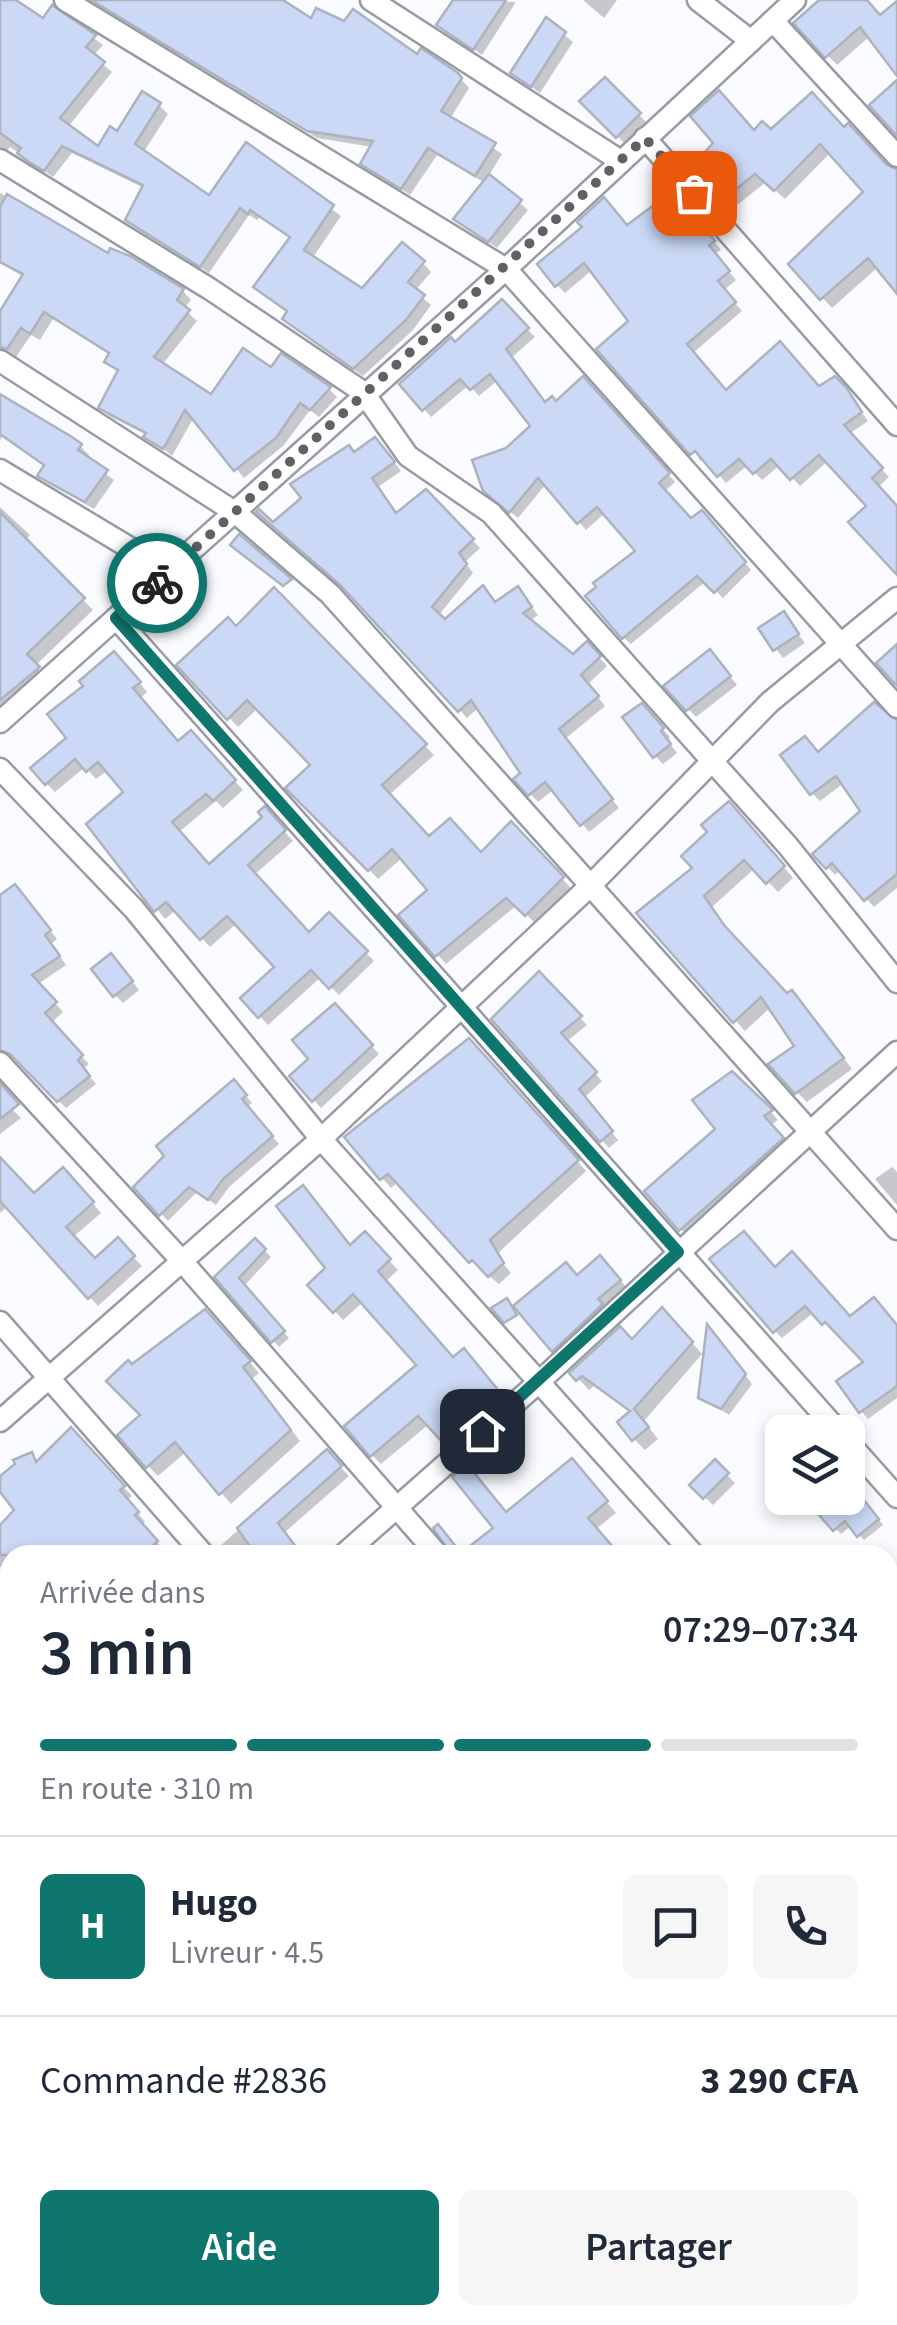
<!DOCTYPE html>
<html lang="fr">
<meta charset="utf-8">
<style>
body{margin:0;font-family:"Source Sans 3",sans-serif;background:#f6f6f7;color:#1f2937;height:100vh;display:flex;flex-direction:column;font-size:38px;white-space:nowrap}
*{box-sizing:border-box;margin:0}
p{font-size:32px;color:#747a83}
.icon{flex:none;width:55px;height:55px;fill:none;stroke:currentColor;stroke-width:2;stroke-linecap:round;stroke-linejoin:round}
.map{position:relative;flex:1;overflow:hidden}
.sheet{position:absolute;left:0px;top:1545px;width:898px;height:780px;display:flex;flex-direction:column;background:#fff;border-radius:30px 30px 0 0;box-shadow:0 5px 15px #0003}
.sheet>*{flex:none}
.tools{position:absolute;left:765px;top:1415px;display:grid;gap:20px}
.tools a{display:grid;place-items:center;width:100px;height:100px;border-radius:15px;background:#fff;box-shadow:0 5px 15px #0003;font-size:50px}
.pin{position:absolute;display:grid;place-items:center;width:85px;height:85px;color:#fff;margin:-42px;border-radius:20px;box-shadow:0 5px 15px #0006}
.courier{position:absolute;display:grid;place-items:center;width:100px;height:100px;margin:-50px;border:8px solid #0f766e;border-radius:50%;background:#fff;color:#222;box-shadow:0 2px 12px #0007}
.head em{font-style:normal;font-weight:600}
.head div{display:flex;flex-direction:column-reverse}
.head{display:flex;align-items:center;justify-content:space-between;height:170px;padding:0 40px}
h1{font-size:65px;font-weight:600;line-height:75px}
.bar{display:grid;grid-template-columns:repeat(4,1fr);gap:15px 10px;align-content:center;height:120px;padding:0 40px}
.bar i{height:12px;border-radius:8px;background:#e0e1e3}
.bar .active{background:#0f766e}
.bar p{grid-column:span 4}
.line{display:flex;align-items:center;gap:25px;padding:0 40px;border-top:2px solid #e0e1e3}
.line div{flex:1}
.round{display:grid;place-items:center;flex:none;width:105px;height:105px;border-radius:15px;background:#f6f6f7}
.cta{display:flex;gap:20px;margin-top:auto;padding:20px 40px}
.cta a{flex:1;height:115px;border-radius:15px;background:#0f766e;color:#fff;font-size:40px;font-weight:600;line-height:115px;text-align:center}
.cta a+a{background:#f6f6f7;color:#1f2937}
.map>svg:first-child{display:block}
.shadow{fill:#0003}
.building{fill:#cbd9f6;stroke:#adb2bc;stroke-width:2.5}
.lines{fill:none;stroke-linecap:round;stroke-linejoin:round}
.street-casing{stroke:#979ba5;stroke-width:25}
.street{stroke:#fff;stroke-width:20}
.done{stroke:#5f6164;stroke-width:10;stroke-dasharray:0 18}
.route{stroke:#0f766e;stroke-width:12}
</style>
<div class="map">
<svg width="897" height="2325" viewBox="0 0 897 2325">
<rect width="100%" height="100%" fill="#f9fbff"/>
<g class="shadow">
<path d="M0,0H12L44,21L53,8L103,45L93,56L112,72L68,127L98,149L159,105L168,114L143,153L210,199L247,145L341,216L312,259L362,292L423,263L431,272L415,291L431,305L413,330L363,376L293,327L285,319L289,313L265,295L292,239L260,217L257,220L249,215L209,273L128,220L144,188L72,153L53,177L10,147L0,159Z"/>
<path d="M96,0H278L312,22L457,75L469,88L450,119L502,154L488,177L528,210L497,248L456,219L485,183L437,155L410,195L363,163L372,147L317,138Z"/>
<path d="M456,0L516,2L482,55L439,25Z"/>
<path d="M583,0H617L604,18Z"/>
<path d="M823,0H865L880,17L897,5V72L870,36L837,65L797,23Z"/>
<path d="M547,21L573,42L540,93L513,73Z"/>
<path d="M604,80L647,123L625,144L583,101Z"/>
<path d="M811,95L886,168L897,171V290L878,267L832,308L791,264L867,192L831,152L785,199L766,182L731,210L721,200L723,165L755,133L771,132Z"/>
<path d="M0,193L109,256L123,255L183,291L191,300L184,309L197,321L162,365L211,398L271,371L329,389L337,397L319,417L310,410L284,445L244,478L194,417L172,456L147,435L109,416L101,407L120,373L107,361L111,355L53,319L40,340L31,335L16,357L0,360V316L24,277L0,263Z"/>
<path d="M692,214L721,250L714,254L736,280L724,290L742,311L693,353L726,392L843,387L868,421L849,434L889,477L878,487L897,509V571L870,506L828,461L800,486L780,465L762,480L748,465L726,483L703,457L700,461L631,321L592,270L565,293L557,285L627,228Z"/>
<path d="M502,303L535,337L511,358L546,404H556L590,386L675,482L665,491L691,521L709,520L751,570L723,598L706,581L631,644L623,637L639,552L605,513L586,530L546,484L518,518L494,498L507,450L533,426L498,380L479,396L469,385L431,417L424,409L455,345Z"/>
<path d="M0,396L80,446L89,455L86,459L114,480L94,509L49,484L40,476L46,466L3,436L0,440Z"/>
<path d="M383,448L401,471L378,487L397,515L426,492L480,548L465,562L473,573L438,616L445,623L496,604L518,590L538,615L530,621L573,658L587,645L607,666L588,684L605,706L565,739L619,808L589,832L554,789L538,802L517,779L524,774L479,707L467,718L347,588L355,454Z"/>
<path d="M0,507L30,535L25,541L93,610L35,666L48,679L0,718Z"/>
<path d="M274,591L434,755L389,795L430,839L481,855L511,825L571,888L536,924L517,905L446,964L402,915L431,891L403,857L378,879L321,817L313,766L258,708L238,727L180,665L236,629Z"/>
<path d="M783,614L805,643L783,658L761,629Z"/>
<path d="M718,661L737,685L696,717L667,686Z"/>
<path d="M123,663L147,692L140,698L179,744L191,733L243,790L223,808L216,801L179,832L209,867L266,817L265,810L293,841L254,875L309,935L329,915L374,961L339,995L321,977L268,1025L243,998L278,967L237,923L210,947L176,910L165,919L90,824L126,792L108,770L96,779L85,767L55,792L46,783L69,738Z"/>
<path d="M642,706L670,737L667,740L677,753L663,764L655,756Z"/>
<path d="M897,721V888L874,907L841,870L835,875L816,854L863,811L844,783L820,801L812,793L819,755Z"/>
<path d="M739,814L793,878L778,892L755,868L712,907L734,938L831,1041L852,1069L807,1102L797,1092V1046L771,1007L745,1031L640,914L696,868Z"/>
<path d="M23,895L57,939L51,944L66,965L38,984L63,1012L51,1023L89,1064L83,1069L96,1084L66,1108L0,1044V899Z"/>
<path d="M119,964L139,990L123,1003L115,995Z"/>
<path d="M539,975L587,1025L566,1042L602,1081L584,1098L618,1140L609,1148L494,1019Z"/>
<path d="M335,1006L379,1054L321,1108L292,1076L312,1059Z"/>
<path d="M477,1050L586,1171L496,1255L511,1273L499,1284L471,1261L398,1182L391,1188L347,1138Z"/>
<path d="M234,1082L252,1103L247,1107L279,1144L230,1186L216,1205L197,1192L168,1221L136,1187L168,1156L160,1147Z"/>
<path d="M746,1084L778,1120L770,1126L790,1147L689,1238L647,1191L718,1130Z"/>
<path d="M0,1097L21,1118L0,1134Z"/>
<path d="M0,1160L34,1196L72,1179L101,1213L73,1237L95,1261L117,1241L142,1266L98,1306L8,1206L0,1213Z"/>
<path d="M892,1167L897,1172V1205L875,1179Z"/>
<path d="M365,1235L398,1270L385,1282L454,1360H472L510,1406L456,1453L429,1424L381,1464L372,1455L420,1365L363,1302L343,1320L310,1285Z"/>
<path d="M255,1241L271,1257L244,1286L289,1338L279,1347L218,1277Z"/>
<path d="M612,1270L631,1293L565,1361L554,1350L578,1277Z"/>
<path d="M775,1270L851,1319L897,1327V1398L868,1419L861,1411L867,1362L814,1312L782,1338L775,1331Z"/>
<path d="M673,1321L702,1354L644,1421L658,1439L645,1450L634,1439L632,1413L594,1386L589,1390L573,1373Z"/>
<path d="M216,1323L259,1373L252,1379L300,1441L231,1504L186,1452L158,1476L148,1466L144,1415L132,1368Z"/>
<path d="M715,1335L752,1384L729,1415L701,1397Z"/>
<path d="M71,1431L132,1496L127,1500L145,1522L141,1525L165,1551L160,1555H52L0,1488V1479L32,1455L39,1463Z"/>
<path d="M327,1452L349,1476L285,1532L301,1555H227L219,1547Z"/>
<path d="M715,1463L735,1483L713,1505L692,1485Z"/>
<path d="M581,1471L616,1513L596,1529L618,1555H462L507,1515Z"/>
<path d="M848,1477L883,1525L864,1540L851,1526L841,1534L815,1508L820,1504L815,1498H848Z"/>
<path d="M381,1547L389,1555H371Z"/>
<path d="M0,1553L13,1555L10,1576L0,1566Z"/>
<path d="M897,1585V1635L888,1624V1591Z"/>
<path d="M888,1676L897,1688V1749L888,1739Z"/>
<path d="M5,1707L10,1711V1816L0,1825V1712Z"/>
<path d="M10,1946V2086L0,2076V1954Z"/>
<path d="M888,1950L897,1960V1996L888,1986Z"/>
<path d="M0,2158L9,2170L0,2178Z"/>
<path d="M888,2168L897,2179V2313L888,2302Z"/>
<path d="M10,2248V2315H122L111,2325H0V2255Z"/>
<path d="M283,2315H376L369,2320L374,2325H279L286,2318Z"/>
<path d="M499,2315H635L630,2325H488Z"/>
<path d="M755,2315H841L849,2325H746Z"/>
</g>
<g class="building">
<path d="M0,0H16L43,18L52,5L96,35L86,47L105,62L60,118L98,146L110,126L117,131L142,91L161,103L135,144L209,195L246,142L334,205L304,250L362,288L402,242L425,261L408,282L425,295L405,321L353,369L282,319L287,311L253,287L290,237L250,210L248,214L240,208L200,267L125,220L143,185L62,146L44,171L29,162L17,153L21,148L0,133Z"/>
<path d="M91,0H283L311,18L316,8L344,21L353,9L417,54L421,48L458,73L462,78L441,111L496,143L475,176L428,148L401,189L360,164L373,141L307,131Z"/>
<path d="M453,0H506L473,50L436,25Z"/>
<path d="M819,0H867L880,15L897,1V76L860,27L825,58L793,23Z"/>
<path d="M546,17L566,32L531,87L510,73Z"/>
<path d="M605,77L641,113L616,138L579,101Z"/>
<path d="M897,80V136L869,105Z"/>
<path d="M719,90L754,130L762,121L771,129L812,92L844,127L848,123L887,165L897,169V294L868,258L820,300L788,264L863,192L820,144L774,191L755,174L720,202L700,180L719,165L705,152L713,143L690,116Z"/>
<path d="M489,174L522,200L488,242L453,219Z"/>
<path d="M7,194L108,253L110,248L130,256L184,289L177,300L190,310L154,357L211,394L243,348L271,367L281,353L331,387L310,410L300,403L276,438L234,471L185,410L163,449L143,437L146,433L98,408L118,370L104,362L109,353L44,312L30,334L21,328L7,349L0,347V311L23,274L0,262V207Z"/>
<path d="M604,197L627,225L658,202L669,216L684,203L715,241L709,245L730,271L718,281L736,302L687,344L726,390L780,341L819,386L835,376L846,387L862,412L844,425L883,468L872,478L897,506V575L848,522L866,506L819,455L790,480L771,459L753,474L739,459L717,477L695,451L690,455L596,349L628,321L584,263L555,287L537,264L582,227L577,222Z"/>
<path d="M502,299L529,328L506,349L545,402L552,396L556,401L583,376L670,473L659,483L691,518L702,510L746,562L714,593L697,576L622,639L585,596L596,587L593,583L635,551L597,507L577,524L538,478L509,513L483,491L472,460L506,448L530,426L490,374L470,390L460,379L422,411L399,384L451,337L455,342Z"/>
<path d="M0,394L72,437L82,444L78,450L108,470L85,502L37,476L44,465L0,434Z"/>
<path d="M375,437L395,462L372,478L396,513L426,489L474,539L459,553L467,564L432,607L445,619L483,585L495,602L518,586L532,607L523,613L573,654L587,641L601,656L581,675L599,696L559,729L613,799L580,826L545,782L528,796L513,779L520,773L471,700L458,712L339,584L256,512L259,509L273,522L301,498L290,484L349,445L354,452Z"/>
<path d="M0,512L85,598L27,654L40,667L0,700Z"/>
<path d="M239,534L292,579L283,586L230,545Z"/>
<path d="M274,587L427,744L382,785L429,836L450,818L481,852L511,821L564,877L525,916L506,898L435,957L398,915L427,890L392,849L368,871L285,788L310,765L288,742L247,700L227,720L176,665L228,617L236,626Z"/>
<path d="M784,611L799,634L773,651L758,628Z"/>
<path d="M897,644V686L876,663Z"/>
<path d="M710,649L731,676L686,711L663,686Z"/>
<path d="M114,651L141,682L133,688L178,741L191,730L236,780L213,801L206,794L172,822L209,864L262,817L258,812L265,806L286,830L248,865L309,932L329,912L368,951L329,989L311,970L258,1018L240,998L274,967L227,916L200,940L166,902L154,912L86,824L123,792L98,762L86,772L75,759L45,785L30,768L66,738L47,714L83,686L79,681Z"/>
<path d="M874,702L897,720V874L864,901L832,863L826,869L812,854L860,811L836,776L810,795L780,755L805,736L818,752Z"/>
<path d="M642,703L664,728L661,731L671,744L653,758L622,717Z"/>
<path d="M729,801L785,866L766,884L744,860L704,896L724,925L787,993L792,990L844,1058L795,1094L768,1064L794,1046L761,997L733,1023L636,913L692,868L681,856L707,832L701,825Z"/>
<path d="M15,884L51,930L45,935L60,956L32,975L57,1002L45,1013L83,1055L78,1060L90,1076L57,1102L10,1054L0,1050V895Z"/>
<path d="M111,953L133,981L113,997L91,969Z"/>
<path d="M539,971L582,1016L561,1033L597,1072L579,1089L613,1131L600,1142L491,1019Z"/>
<path d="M335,1003L373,1045L312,1102L289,1076L308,1059L292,1040Z"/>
<path d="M469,1038L579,1160L490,1240L504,1263L488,1277L472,1260L469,1263L388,1174L380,1180L344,1137Z"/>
<path d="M732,1071L773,1110L764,1116L784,1138L679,1231L644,1191L715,1129L692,1100Z"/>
<path d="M234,1079L247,1095L242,1099L273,1136L223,1179L208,1200L189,1187L159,1216L133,1187L164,1156L156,1146Z"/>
<path d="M0,1083L19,1104L0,1119Z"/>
<path d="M0,1157L34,1193L63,1167L94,1202L66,1227L95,1258L118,1237L135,1256L88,1299L0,1201Z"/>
<path d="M303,1185L350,1245L365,1231L391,1259L378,1271L453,1357L464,1348L503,1396L446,1446L418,1416L370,1457L344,1426L416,1365L353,1294L333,1313L307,1285L325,1268L276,1206Z"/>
<path d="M744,1231L775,1267L792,1251L850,1316L874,1297L897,1325V1386L859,1413L836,1381L863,1362L825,1322L822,1325L805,1306L773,1333L709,1259Z"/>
<path d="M255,1238L266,1249L239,1278L285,1331L271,1343L214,1277Z"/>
<path d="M600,1255L621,1280L598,1299L603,1304L552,1352L513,1306L566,1262L577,1275Z"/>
<path d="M507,1298L517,1315L504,1323L491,1308Z"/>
<path d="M662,1307L693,1342L634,1409L649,1427L632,1441L617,1422L630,1411L582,1376L576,1381L569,1373L620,1326L632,1339Z"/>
<path d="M205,1309L251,1361L243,1367L291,1430L219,1495L175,1442L146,1468L117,1435L140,1415L106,1381L128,1360L132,1364Z"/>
<path d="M707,1324L746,1374L721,1409L698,1398Z"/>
<path d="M71,1427L125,1486L120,1490L139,1512L135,1515L158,1541L143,1555H0V1525L14,1510L0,1492V1476L15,1464L13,1460L32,1452L36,1462Z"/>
<path d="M327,1449L342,1466L278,1523L302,1555H256L237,1528Z"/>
<path d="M572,1458L608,1501L588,1518L620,1555H451L433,1528L438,1524L461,1553L493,1528L452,1477L467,1464L506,1512Z"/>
<path d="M715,1459L729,1473L703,1499L689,1485Z"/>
<path d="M848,1480L879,1519L857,1537L845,1521L833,1531L812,1507L824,1498H848Z"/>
</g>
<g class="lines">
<defs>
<g id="street">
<path d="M65,0L506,269L897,707"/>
<path d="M371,0L619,160"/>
<path d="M698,0L751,41"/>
<path d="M773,21L897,156"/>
<path d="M645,138L897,425"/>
<path d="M0,160L210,289L363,392L408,456L491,513L788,846L897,982"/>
<path d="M0,361L236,513L330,594L897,1229"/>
<path d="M0,470L170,572"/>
<path d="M116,618L839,1432"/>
<path d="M0,722L506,269L795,0"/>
<path d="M0,769L134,909L321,1139L694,1555"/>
<path d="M0,1063L181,1260L438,1555"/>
<path d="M0,1322L204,1555"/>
<path d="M0,1421L321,1139L591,885L770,702L897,598"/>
<path d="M848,1442L897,1497"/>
<path d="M343,1555L540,1381L897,1052"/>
<path d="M0,1594L10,1606"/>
<path d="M888,1773L897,1784"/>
<path d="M0,1848L10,1859"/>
<path d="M888,2068L897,2079"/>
<path d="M0,2113L10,2124"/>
<path d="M174,2315L183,2325"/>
<path d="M401,2315L410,2325"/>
<path d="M638,2315L647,2325"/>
<path d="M876,2315L885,2325"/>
</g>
</defs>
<use href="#street" class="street-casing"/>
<use href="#street" class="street"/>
</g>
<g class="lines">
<path class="done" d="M157,583L645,138L694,193"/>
<path class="route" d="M157,583L116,618L678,1252L482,1431"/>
</g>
</svg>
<div class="tools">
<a><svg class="icon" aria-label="layers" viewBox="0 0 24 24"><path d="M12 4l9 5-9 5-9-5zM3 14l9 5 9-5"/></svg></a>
</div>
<div class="pin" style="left:694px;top:193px;background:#ea580c"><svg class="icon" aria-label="bag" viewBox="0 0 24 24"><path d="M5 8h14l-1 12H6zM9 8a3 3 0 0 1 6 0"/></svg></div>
<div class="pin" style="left:482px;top:1431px;background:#1f2937"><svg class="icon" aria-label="home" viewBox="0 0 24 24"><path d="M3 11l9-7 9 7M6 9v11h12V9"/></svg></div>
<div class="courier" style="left:157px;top:583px"><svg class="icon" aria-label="bike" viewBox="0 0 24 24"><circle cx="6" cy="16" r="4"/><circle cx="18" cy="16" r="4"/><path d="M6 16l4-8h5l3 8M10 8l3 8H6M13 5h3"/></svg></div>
<section class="sheet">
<div class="head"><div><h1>3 min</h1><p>Arrivée dans</p></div><em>07:29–07:34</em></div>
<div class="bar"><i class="active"></i><i class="active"></i><i class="active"></i><i></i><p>En route · 310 m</p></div>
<div class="line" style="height:180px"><b class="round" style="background:#0f766e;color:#fff">H</b><div><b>Hugo</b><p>Livreur · 4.5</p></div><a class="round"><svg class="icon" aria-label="chat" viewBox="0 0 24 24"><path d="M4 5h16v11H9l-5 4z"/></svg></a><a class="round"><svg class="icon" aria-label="phone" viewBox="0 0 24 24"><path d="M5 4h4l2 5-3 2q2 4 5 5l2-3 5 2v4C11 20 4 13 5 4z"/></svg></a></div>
<div class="line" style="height:130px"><div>Commande #2836</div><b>3 290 CFA</b></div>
<div class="cta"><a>Aide</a><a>Partager</a></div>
</section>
</div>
